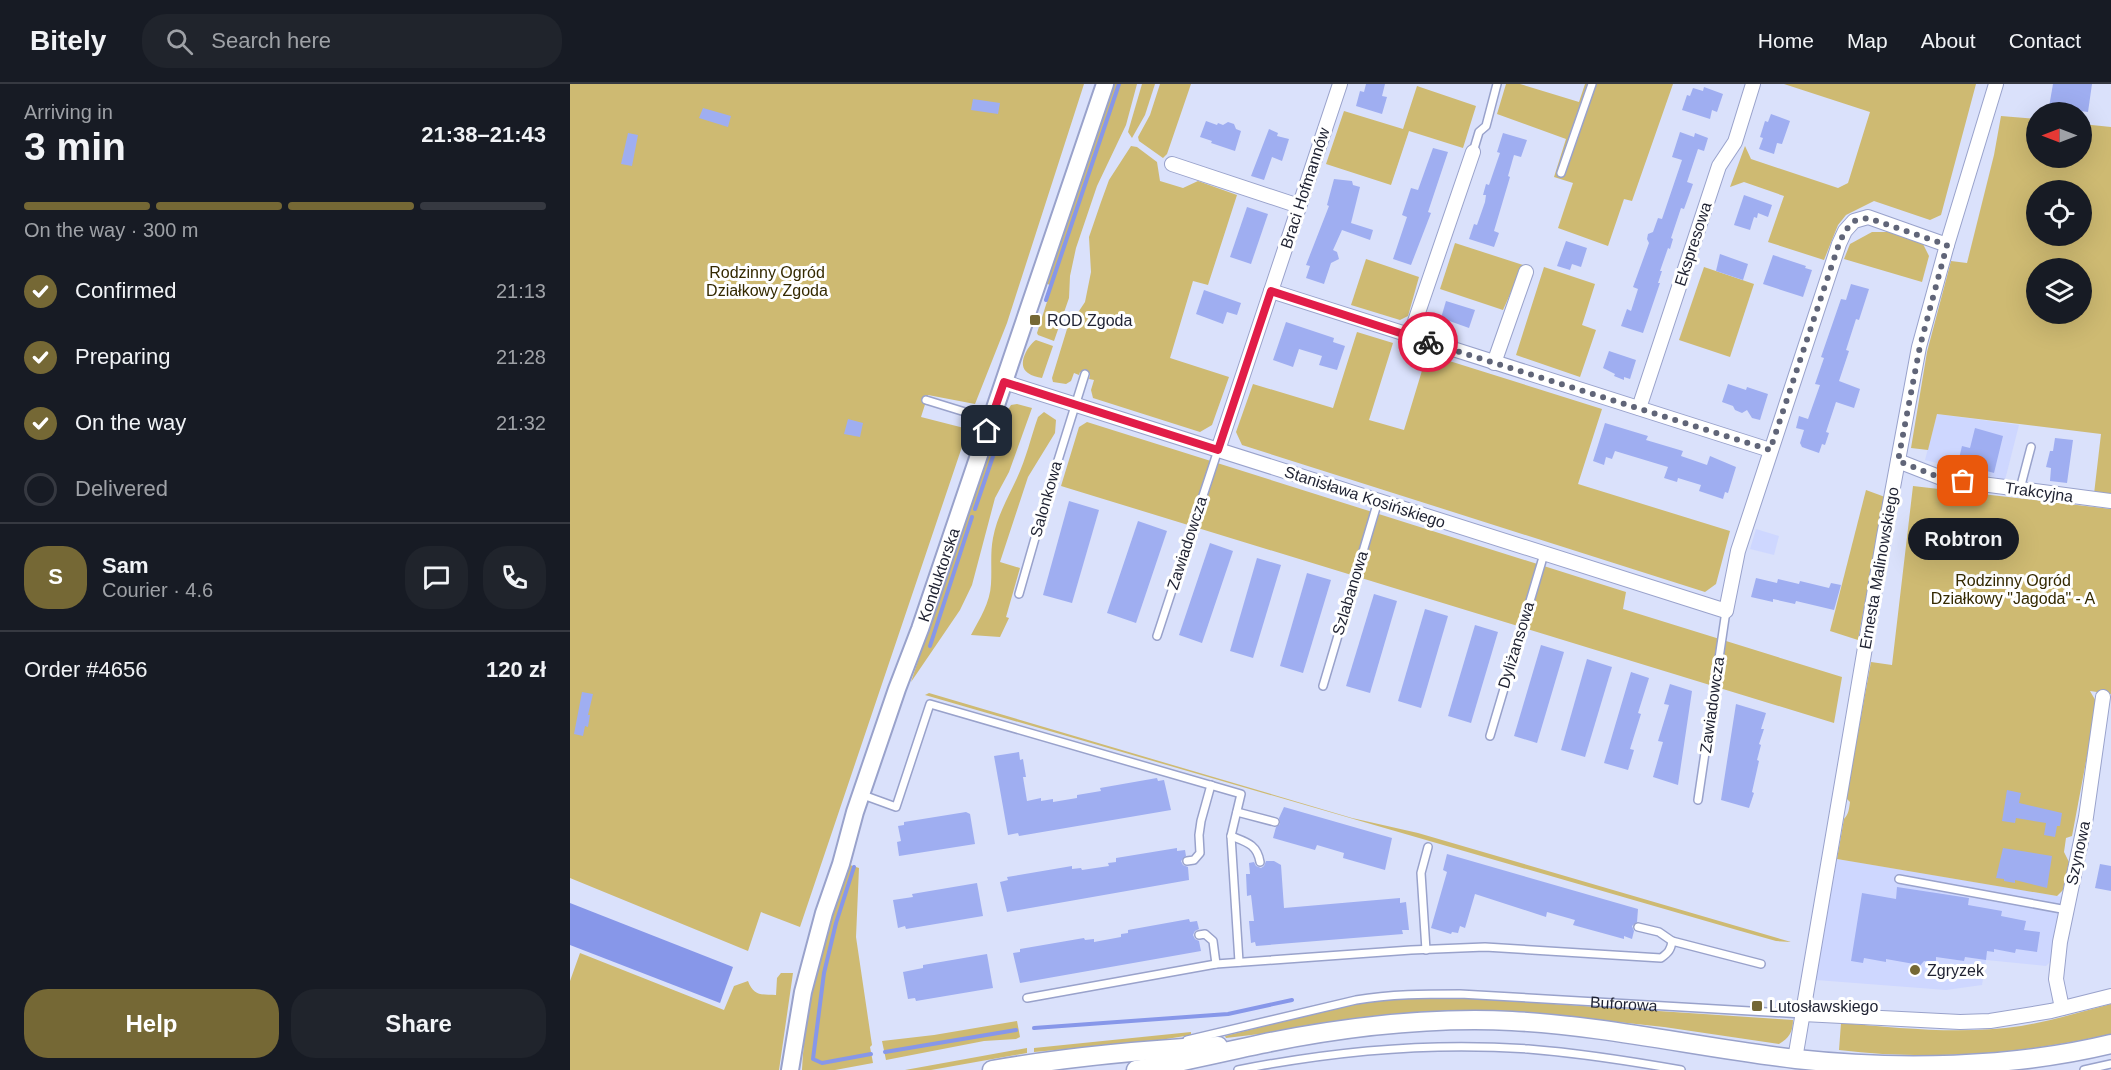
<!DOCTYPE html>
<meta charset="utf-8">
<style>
body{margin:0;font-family:Arial,sans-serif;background:#20242c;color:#f1f3f6;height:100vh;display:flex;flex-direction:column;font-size:22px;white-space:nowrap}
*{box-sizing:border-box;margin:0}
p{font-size:20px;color:#9ea1a6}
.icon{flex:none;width:33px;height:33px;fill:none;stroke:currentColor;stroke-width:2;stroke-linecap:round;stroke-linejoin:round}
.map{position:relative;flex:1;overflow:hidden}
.drawer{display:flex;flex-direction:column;background:#171b24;width:570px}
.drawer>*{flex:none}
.needle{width:39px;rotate:270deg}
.tools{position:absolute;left:1456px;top:18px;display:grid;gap:12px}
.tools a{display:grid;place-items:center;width:66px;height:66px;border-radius:50%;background:#171b24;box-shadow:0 6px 24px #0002;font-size:30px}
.pin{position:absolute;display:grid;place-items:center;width:51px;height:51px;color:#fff;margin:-26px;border-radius:12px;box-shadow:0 3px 9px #0006}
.courier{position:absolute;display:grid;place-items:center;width:60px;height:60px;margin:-30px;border:4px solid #e11d48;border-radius:50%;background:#fff;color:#222;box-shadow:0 2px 8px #0007}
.bubble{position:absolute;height:42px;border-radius:21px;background:#171b24;box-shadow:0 6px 24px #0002;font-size:20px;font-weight:800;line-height:42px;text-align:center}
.overview em{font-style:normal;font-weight:800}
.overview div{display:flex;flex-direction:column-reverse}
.overview{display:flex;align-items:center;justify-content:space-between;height:102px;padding:0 24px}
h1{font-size:39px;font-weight:800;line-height:45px}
.bar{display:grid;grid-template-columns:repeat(4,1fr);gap:9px 6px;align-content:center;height:72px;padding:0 24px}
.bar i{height:8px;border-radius:4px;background:#363941}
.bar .active{background:#756835}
.bar p{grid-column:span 4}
.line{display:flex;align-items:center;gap:15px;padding:0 24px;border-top:2px solid #363941}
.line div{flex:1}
.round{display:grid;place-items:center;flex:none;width:63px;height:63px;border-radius:24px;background:#20242c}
ol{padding:0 24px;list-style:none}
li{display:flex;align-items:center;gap:18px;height:66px}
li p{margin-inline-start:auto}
li .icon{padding:6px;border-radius:50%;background:#756835;color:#fff;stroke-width:4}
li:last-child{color:#9ea1a6}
li i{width:33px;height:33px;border:3px solid #363941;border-radius:50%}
.action{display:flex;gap:12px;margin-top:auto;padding:12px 24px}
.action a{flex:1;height:69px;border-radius:24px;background:#756835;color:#fff;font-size:24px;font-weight:800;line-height:69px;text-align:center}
.action a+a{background:#20242c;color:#f1f3f6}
header{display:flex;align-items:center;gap:36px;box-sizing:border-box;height:84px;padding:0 30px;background:#171b24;border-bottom:2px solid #363941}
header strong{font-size:28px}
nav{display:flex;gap:33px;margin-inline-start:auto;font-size:21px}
.search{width:420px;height:54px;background:#20242c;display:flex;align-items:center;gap:15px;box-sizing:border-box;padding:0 21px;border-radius:24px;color:#9ea1a6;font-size:22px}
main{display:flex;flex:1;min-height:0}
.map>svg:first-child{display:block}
.built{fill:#ced7ff}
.green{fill:#ceba72;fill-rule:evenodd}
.water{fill:#8797e9}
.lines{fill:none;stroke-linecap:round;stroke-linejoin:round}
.stream{stroke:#8797e9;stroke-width:4}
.building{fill:#9faef1}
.service-casing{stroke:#99a2cb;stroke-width:10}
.minor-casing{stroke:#99a2cb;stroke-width:16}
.tertiary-casing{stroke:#99a2cb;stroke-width:20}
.secondary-casing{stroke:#99a2cb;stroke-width:21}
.service{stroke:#fff;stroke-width:7}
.minor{stroke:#fff;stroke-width:14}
.tertiary{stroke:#fff;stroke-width:16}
.secondary{stroke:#fff;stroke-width:18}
.done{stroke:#606578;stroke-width:6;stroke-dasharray:0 10.8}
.route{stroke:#e11d48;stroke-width:8}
.poi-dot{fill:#756835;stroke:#fff;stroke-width:2}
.labels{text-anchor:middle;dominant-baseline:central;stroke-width:6;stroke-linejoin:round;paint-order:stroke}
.street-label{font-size:16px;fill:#1f2232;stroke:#fff}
.park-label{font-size:16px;fill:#342900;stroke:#fff}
.poi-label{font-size:16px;fill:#1f2232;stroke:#fff;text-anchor:start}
</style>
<header>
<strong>Bitely</strong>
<div class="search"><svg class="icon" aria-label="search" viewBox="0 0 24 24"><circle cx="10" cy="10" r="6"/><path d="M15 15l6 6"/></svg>Search here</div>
<nav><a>Home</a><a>Map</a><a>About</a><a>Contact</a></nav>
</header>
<main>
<section class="drawer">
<div class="overview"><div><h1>3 min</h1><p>Arriving in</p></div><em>21:38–21:43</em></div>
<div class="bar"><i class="active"></i><i class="active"></i><i class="active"></i><i></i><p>On the way · 300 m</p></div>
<ol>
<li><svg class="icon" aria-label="check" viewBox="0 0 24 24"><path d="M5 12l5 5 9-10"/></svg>Confirmed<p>21:13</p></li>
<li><svg class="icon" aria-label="check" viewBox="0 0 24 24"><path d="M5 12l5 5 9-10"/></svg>Preparing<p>21:28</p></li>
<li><svg class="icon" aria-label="check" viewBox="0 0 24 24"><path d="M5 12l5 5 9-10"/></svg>On the way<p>21:32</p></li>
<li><i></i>Delivered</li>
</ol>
<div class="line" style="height:108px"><b class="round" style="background:#756835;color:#fff">S</b><div><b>Sam</b><p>Courier · 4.6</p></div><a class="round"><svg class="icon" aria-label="chat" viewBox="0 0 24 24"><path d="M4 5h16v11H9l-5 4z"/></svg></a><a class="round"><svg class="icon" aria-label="phone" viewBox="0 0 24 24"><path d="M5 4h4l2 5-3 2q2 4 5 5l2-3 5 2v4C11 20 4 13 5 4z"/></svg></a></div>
<div class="line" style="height:78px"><div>Order #4656</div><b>120 zł</b></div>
<div class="action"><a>Help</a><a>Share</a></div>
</section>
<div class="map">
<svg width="1541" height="986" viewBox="0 0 1541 986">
<rect width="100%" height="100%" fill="#dae1fb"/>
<g class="built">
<path d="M1367,330L1449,341L1435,396L1355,376Z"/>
<path d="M1186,445L1209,452L1204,471L1180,465Z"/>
<path d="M1267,775L1493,813L1482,876L1476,882L1416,876L1412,901L1376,906L1246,896Z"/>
</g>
<g class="green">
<path d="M0,0H514L437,239L405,320L358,311L351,333L398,345L230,843L191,828L178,867L0,794Z"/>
<path d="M543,0H567L556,41L527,102L506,164L500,192L499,214L484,257L468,251L467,249L482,202L473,198Z"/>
<path d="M572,0H585L575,31L562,54L558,48Z"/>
<path d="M590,0H621L597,70L593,74L569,57L568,53L580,31Z"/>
<path d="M936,0H950L1009,18L1015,0H1103L1062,117L1054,115L1038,162L988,144L1003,99L984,93L996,55L927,30Z"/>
<path d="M1214,0H1406L1371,131L1360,136L1304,117L1276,131L1268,141L1254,176L1198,158L1214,112L1174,98L1160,103L1175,62L1181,75L1268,104L1278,99L1300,28Z"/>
<path d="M847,2L906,22L893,64L839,47L821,101L756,80L774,27L833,45Z"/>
<path d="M1431,32L1467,35V74H1512V40L1541,43V412L1524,410L1531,350L1367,330L1358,366L1341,364L1357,268L1381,177L1397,179L1424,71ZM1467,106H1512V152H1467ZM1467,184H1512V230H1467Z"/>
<path d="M561,62L567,63L587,78L590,97L613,104L628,97L667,111L638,201L623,197L600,274L659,293L642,341L630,348L523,314L521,306L524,296L519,295L520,291L510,288L509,291L504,289L501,297L496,300L483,298L482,294L497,245L515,218L521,188L519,153L531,118L539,96Z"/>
<path d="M1302,148H1320L1353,160L1359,172L1352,198L1274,175L1280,160Z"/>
<path d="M885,159L953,181L933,226L870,205Z"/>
<path d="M796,175L849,193L838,232L830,236L781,221Z"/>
<path d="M974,183L1025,200L1012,241L1026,246L1010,293L946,271Z"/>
<path d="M1134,183L1184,200L1160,273L1109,256Z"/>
<path d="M787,248L823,259L799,336L834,346L857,270L1032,325L1008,400L1160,447L1146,500L1135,508L672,361L666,348L683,300L763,324Z"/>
<path d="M466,256L483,262L472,294C467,293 462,292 458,289C446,281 458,261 466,256Z"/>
<path d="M447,320L462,324L439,388L425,414L402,501L390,526L341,598L431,327L436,329L441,321Z"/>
<path d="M474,328L486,336L485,349L458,393L430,478L450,484L436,533L439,534L430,553L401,551C410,534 420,519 421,500C422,484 420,469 423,454C427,432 438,414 447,394C456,375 461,353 468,333Z"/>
<path d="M517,338L1056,508L1053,525L1272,593L1264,639L491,402L509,343Z"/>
<path d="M1343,402L1541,425V610L1520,607L1527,619L1502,752L1496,754L1494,768L1499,778L1493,806L1487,812L1267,775L1274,735C1279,730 1279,724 1280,718L1276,714L1301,578L1322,581Z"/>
<path d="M1296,406L1315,413L1288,556L1260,547Z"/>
<path d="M359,609L782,734L848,749L1221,858L1206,857L1167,846L355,611Z"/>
<path d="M277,780L289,784L286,853L302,961L300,963L303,979L265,986H232C235,915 258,848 277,780Z"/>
<path d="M10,869L154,926L164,902L178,897C184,913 192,910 206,911L207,894L211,889H223L209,986H0V897Z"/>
<path d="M866,914L911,915L1208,935L1223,936C1223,948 1219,954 1209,960L1094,943L992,932L732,945L656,954L655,952L780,921L825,915Z"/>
<path d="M1541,920V950C1453,970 1359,977 1269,966L1271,939C1330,944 1392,951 1451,942C1481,937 1511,928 1541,920Z"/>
<path d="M447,937L450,953L446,955L414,957L316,976L312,957L364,951Z"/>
<path d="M621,948V951L584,957L464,968V964Z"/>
<path d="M457,964V969L361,986H335Z"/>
</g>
<path class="water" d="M0,819L163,883L150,919L0,861Z"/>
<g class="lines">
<g class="stream">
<path d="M476,216L549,0"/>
<path d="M405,425L436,334"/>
<path d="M360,562L402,433"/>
<path d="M284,783L266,839L254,889L243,975L252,979L301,970"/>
<path d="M464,944L658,930L722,916"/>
<path d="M315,968L446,946"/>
</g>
</g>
<g class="building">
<path d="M796,0H815L812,12L817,13L812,30L786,22L790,7L794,8Z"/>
<path d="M1483,0H1522L1518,28L1479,23Z"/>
<path d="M1134,3L1153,10L1147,28L1142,26L1140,35L1112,26L1117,11L1120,12L1123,4L1133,7Z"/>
<path d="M403,15L430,19L428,30L401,26Z"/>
<path d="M133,24L161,32L158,43L129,34Z"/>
<path d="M1201,30L1220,37L1212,60L1207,59L1204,70L1189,65L1193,54L1190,53L1195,37L1198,38Z"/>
<path d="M636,37L647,41L648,39L653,41L658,38L664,40L666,45L671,47L665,67L641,59L642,57L630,53Z"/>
<path d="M699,45L708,49L707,52L719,55L712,77L702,73L694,96L681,92Z"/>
<path d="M1110,48L1124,53L1125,49L1138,54L1134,67L1128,65L1117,98L1123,100L1114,125L1111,124L1101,154L1103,155L1100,165L1098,164L1090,187H1092L1088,199H1090L1073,249L1051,242L1057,225L1061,227L1068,205L1063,203L1079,159L1077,155L1078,150L1083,148L1088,134L1092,135L1112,76L1102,73Z"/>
<path d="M58,49L68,51L62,82L51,80Z"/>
<path d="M933,49L957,56L951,73L944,71L938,92L940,93L924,147L929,149L924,163L899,155L904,140L907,141L915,118L916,111H913L916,100L919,101L930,69L927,68Z"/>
<path d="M863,64L878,68L858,128L861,129L841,181L823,175L837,133L832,131L841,104L848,106Z"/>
<path d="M764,95L782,97L783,101L790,103L781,139L803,146L800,156L772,146L763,166L767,168L769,175L761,179L754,200L736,194L740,182L736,181L759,122L757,121Z"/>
<path d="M1174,111L1202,121L1198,133L1188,129L1187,134L1184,133L1180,146L1164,141Z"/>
<path d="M677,123L698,130L681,180L660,173Z"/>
<path d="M996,157L1017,164L1011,183L1002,180L1000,186L987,182Z"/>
<path d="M1150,170L1178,180L1173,196L1146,187Z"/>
<path d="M1203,171L1236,182L1235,184L1242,186L1233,213L1193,200Z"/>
<path d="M1281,200L1299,205L1289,236L1286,235L1276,266L1279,267L1269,297L1290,305L1284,324L1266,318L1256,348L1259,349L1255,361L1252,360L1249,369L1232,363L1230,359L1234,346L1226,344L1229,332L1238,335L1250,301L1245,300L1254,274L1251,273L1271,215L1276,216Z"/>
<path d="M634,206L671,219L667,231L657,228L653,240L626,230Z"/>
<path d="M876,217L905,226L899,244L871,234Z"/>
<path d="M716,238L764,254L763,258L775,262L767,286L749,281L752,272L729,265L723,283L703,276Z"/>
<path d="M1039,267L1066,276L1060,295L1054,293V296L1044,292L1045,290L1033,284Z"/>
<path d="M1158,300L1176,306L1177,303L1198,310L1190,336L1182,334L1177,326L1172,329L1165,326L1163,322L1152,318Z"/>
<path d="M278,335L293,339L290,353L274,350Z"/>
<path d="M1035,339L1078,352L1076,356L1113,367L1111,372L1137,381L1140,372L1166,383L1158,409L1155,408L1153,415L1129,407L1131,401L1108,394L1107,398L1094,394L1098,383L1045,367L1042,375L1036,373L1034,381L1023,377Z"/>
<path d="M1405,344L1433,352L1424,389L1406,384L1405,388L1387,383L1392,362L1400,364Z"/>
<path d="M1485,354L1503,356L1497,399L1480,397L1481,384L1476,383L1480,367H1483Z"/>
<path d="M499,417L529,426L502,519L473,511Z"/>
<path d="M568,437L597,447L566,539L537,529Z"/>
<path d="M640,459L663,467L632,559L609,551Z"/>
<path d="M687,474L711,481L683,574L660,567Z"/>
<path d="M737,489L761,496L733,589L710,582Z"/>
<path d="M1186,494L1207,499L1208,495L1229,500L1230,497L1259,504L1261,499L1271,501L1264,526L1226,517L1225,520L1203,515V518L1181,513Z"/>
<path d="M804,510L827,517L800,609L776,602Z"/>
<path d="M855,525L878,532L851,624L828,617Z"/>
<path d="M905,541L928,548L901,639L878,632Z"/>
<path d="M971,561L994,568L967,659L944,652Z"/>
<path d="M1017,575L1042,583L1015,673L991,666Z"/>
<path d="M1061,588L1079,594L1068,629L1071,630L1060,665L1064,666L1058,686L1034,679Z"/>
<path d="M1100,600L1122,607L1108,701L1083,693L1093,658L1088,657L1099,621L1094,620Z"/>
<path d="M12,608L23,610L18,631H20L18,643L15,642L13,652L4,650Z"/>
<path d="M1166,620L1196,629L1191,645H1194L1189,660L1191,661L1187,676L1189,677L1182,708L1184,709L1179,724L1151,716Z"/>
<path d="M449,668L450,676L453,675L456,693H453L457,717L471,714V717L483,715V718L507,714V711L531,707L530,704L587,694L588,697L594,696L601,726L449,752L448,749L438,751L424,672Z"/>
<path d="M1437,706L1451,709L1449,719L1492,729L1490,742H1487L1485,753L1474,751L1476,739L1446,734L1445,739L1432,737Z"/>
<path d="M714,723L822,754L815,786L773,774L774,769L747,761L745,766L703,754L706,743L710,740L709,734Z"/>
<path d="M396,728L400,730L405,760L329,772L327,758L331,757L328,742L334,741V738Z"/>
<path d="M607,764V767L615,766L616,772L611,777L613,781L618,783L619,796L437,828L430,798L438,796L437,793L502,782V785L511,784L512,786L539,782L538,779L546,778V774Z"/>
<path d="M1433,764L1482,772L1477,804L1445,796V799L1434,797V795L1426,794Z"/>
<path d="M877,770L1068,825L1067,838L1062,842L1064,847L1062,855L1054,852V855L1003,841L1005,836L977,828L976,833L905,810L895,844L890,842L888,849L882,848L881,850L861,844L877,788L873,786Z"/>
<path d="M696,777H704L711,781L714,824L830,814V819L836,818L839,846H832L833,850L686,862L685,858L681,859L679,837H684L681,811L677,812L676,790H680L679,779L684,778L686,782L691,784L694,782Z"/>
<path d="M1530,780L1541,782V807L1525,804Z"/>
<path d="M407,799L413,832L336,845L335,842L328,844L323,816L343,813L342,810Z"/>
<path d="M1327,803L1399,814L1398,821L1432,827L1431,832L1456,837L1454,846L1470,848L1467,868L1446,865L1445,869L1424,865V868L1417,867L1416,876L1395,873L1394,877L1366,873V879L1354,877L1347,885L1344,880L1316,875V878L1294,874L1293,879L1281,877L1292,809L1326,815Z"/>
<path d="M619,835L620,838L627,837L629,845L625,847L623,851L625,855L629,857L631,867L450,899L443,869L450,868V865L514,854L515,856L524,855V858L551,853V850L558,849V846Z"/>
<path d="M417,870L423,904L346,917L345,914L338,915L333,888L353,884V881Z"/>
</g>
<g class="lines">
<defs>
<g id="service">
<path d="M903,68L909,48L916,42L927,0"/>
<path d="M991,89L1022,0"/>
<path d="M356,316L421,336"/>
<path d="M1450,405L1461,363"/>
<path d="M449,510L480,402L515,290"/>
<path d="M587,552L648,366"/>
<path d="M753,602L808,417"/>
<path d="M920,652L974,470"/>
<path d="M293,711L326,723L360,620L671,710L661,752L669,878"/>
<path d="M1128,716L1156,527"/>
<path d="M667,728L705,738"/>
<path d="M661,752C676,758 687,760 690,778"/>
<path d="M617,777L624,776L630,769L629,751L631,737L641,701"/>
<path d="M1329,795L1497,826"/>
<path d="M629,851L635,850L643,857L646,880"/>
<path d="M1102,857L1191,880"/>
<path d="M856,866L851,789L858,763"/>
<path d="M457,914L646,880L841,866L915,863L1091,874C1098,869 1101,866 1102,857L1089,848L1068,843"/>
<path id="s1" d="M617,956L786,916C821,910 855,910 890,910L1233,930"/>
<path d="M668,986C763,967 860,958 958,965C1009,969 1060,977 1111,986"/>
<path d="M1514,986L1541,980"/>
</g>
<g id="minor">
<path d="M602,80L729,122"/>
<path d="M701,207L1200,366"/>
<path d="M840,252L903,68"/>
<path d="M924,279L956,188"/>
<path d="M434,298L1156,527L1168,467L1269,160L1275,147L1284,137L1298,133L1377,161"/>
<path d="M1069,324L1149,82L1165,58L1183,0"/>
<path d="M648,366L770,0"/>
<path d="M1328,377L1374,395L1541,417"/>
<path d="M1492,924L1486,895L1490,858L1516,733L1533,613"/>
<path d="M1233,930L1390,938L1420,937L1481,927L1541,912"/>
<path d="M1225,975L1314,452L1349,263L1377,161L1426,0"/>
</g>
<g id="tertiary">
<path id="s2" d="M220,986L233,908L254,829L271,780L285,728L327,605L350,545L535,0"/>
</g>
<g id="secondary">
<path d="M422,986C497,973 572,966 648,962"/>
<path d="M566,986C608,979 649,969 691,960C773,943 859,933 942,937C1038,942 1131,964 1226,975C1327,986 1442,984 1541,960"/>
</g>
</defs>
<use href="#service" class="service-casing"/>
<use href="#minor" class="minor-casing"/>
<use href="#tertiary" class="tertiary-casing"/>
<use href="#secondary" class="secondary-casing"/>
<use href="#service" class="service"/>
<use href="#minor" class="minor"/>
<use href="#tertiary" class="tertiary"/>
<use href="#secondary" class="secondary"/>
</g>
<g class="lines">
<path class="done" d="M858,258L1200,366L1269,160L1275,147L1284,137L1298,134L1377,161L1350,262L1328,377L1374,395L1393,397"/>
<path class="route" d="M417,347L434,298L648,366L701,207L858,258"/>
</g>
<g class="poi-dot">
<rect x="459" y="230" width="12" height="12" rx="3"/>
<circle cx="1345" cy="886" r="6"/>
<rect x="1181" y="916" width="12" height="12" rx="3"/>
</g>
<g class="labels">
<g class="street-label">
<text transform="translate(735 104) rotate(-72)">Braci Hofmannów</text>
<text transform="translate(1123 160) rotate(-72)">Ekspresowa</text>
<text transform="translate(1469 408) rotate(8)">Trakcyjna</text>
<text transform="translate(795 413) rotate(18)">Stanisława Kosińskiego</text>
<text transform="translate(476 415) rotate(-74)">Salonkowa</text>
<text transform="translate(617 459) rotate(-72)">Zawiadowcza</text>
<text transform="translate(1309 484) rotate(-80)">Ernesta Malinowskiego</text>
<text stroke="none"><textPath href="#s2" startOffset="518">Konduktorska</textPath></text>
<text transform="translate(780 509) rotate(-73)">Szlabanowa</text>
<text transform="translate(946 561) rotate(-73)">Dyliżansowa</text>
<text transform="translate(1142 621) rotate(-82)">Zawiadowcza</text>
<text transform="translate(1508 769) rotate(-78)">Szynowa</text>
<text stroke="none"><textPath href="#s1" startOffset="442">Buforowa</textPath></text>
</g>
<g class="park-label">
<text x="197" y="188">Rodzinny Ogród<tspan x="197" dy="18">Działkowy Zgoda</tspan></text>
<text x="1443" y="496">Rodzinny Ogród<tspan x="1443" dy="18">Działkowy "Jagoda" - A</tspan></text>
</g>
<g class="poi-label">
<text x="477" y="236">ROD Zgoda</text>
<text x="1357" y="886">Zgryzek</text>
<text x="1199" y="922">Lutosławskiego</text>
</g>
</g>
</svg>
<div class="tools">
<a><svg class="needle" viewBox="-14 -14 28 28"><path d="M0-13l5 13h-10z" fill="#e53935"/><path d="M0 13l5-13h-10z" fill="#9ea1a6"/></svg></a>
<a><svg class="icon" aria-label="locate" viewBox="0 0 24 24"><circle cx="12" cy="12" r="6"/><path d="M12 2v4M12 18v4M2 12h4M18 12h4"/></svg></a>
<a><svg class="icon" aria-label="layers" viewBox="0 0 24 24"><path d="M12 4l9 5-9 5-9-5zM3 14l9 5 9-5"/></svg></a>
</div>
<div class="pin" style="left:1393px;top:397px;background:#ea580c"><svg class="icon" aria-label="bag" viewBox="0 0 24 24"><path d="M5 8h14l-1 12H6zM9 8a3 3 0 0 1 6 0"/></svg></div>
<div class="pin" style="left:417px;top:347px;background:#1f2937"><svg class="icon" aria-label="home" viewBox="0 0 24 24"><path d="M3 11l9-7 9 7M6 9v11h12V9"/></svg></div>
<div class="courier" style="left:858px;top:258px"><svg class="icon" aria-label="bike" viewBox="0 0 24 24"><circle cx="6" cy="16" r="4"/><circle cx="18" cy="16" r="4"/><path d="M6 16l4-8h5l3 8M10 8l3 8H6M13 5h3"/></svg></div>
<div class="bubble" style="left:1338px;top:434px;width:111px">Robtron</div>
</div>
</main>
